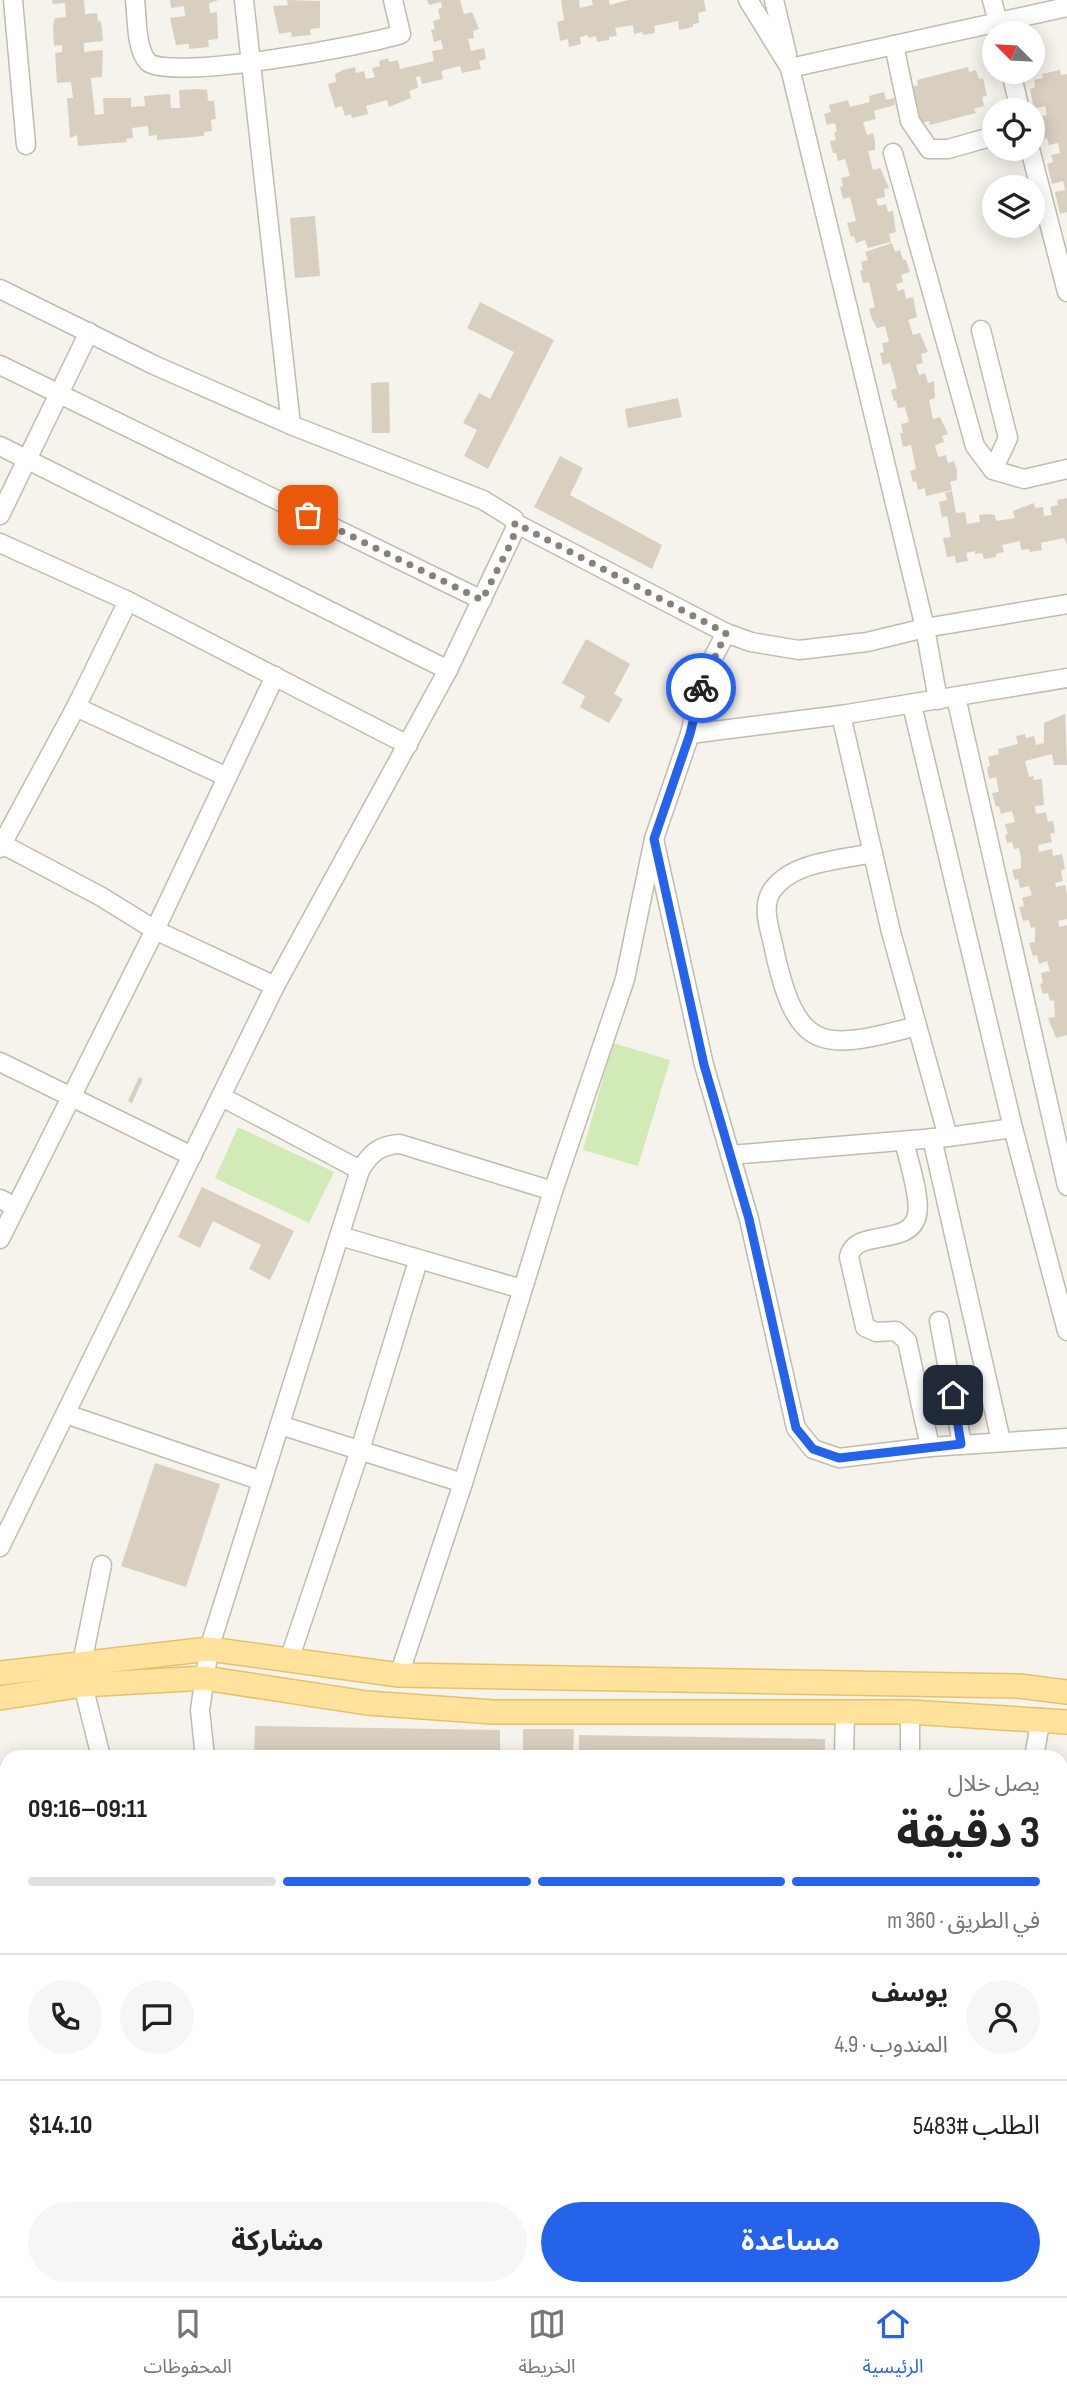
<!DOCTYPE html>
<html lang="ar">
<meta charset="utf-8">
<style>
body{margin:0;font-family:"Sofia Sans Condensed","Noto Sans Arabic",sans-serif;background:#f6f6f6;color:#222;direction:rtl;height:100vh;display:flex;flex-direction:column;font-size:26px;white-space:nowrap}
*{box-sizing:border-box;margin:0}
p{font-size:23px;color:#767676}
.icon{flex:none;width:38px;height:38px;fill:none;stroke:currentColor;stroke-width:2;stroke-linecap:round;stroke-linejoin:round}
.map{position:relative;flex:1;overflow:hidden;direction:ltr}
.panel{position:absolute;left:0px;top:1750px;width:1068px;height:546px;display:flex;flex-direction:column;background:#fff;border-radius:21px 21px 0 0;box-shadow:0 4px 18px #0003;direction:rtl}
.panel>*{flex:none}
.needle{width:46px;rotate:294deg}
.tools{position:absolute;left:982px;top:21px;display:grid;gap:14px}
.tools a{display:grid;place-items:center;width:63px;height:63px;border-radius:50%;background:#fff;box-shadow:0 4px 18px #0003;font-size:35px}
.pin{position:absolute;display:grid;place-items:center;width:60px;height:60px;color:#fff;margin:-30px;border-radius:14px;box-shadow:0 4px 10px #0006}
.courier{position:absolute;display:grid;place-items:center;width:70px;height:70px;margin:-35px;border:5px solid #2563eb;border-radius:50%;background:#fff;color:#222;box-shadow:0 2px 9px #0007}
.head em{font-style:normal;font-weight:700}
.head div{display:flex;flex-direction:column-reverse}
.head{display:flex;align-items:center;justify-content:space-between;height:119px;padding:0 28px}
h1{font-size:46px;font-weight:700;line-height:52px}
.bar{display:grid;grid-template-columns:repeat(4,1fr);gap:10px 7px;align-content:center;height:84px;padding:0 28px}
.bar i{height:9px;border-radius:5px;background:#e0e0e0}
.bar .active{background:#2563eb}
.bar p{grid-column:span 4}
.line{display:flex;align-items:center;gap:18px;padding:0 28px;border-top:2px solid #e0e0e0}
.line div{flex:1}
.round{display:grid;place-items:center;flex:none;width:74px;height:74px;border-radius:37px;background:#f6f6f6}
.button{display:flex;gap:14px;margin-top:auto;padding:14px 28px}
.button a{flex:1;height:80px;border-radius:42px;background:#2563eb;color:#fff;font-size:28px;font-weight:700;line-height:80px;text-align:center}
.button a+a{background:#f6f6f6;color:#222}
.tabs{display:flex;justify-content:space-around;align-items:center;height:98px;border-top:2px solid #e0e0e0;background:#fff;font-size:19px;color:#767676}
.tabs a{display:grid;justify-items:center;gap:4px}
.tabs .active{color:#2563eb}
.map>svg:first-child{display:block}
.green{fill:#d2eab5}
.building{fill:#d8cfc1}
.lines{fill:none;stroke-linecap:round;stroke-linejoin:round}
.minor-casing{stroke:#c2bbae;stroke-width:21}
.major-casing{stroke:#e6c16a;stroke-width:26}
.minor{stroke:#fff;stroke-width:18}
.major{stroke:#ffe39c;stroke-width:23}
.done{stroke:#878178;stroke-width:7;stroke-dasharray:0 12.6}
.route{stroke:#2563eb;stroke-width:9}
</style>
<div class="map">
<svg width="1067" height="2296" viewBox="0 0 1067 2296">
<rect width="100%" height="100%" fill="#f6f3ec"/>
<g class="green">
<path d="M613,1043L670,1060L638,1166L583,1150Z"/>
<path d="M238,1127L334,1172L309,1223L215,1178Z"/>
</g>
<g class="building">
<path d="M52,0H84L85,14L97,13L98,22L101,21L103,41L84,43V52L103,50L102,77L91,78L95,115L104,114L103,98H131V107L145,106L144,96L170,94L171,108H180L179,90L199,89L207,90L208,101H214L216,119L211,120L212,131L204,132V136L157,140V135L149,136L148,126L132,128L133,138L126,139L127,142L78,146L77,135L70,138L67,98H73L71,82L57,83L55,53L62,52V45L54,46L53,27L55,18L66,17L65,3L53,4Z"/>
<path d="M170,0H219L209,3L210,13L217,12L218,39L208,40L209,47L189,49V44L176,45L170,18L185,16L184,6L171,8Z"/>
<path d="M287,0L320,1V28L310,29L311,35L292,37L291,32L279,34L273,6L288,5Z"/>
<path d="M427,0H460L464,14L472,12L479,29L473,31L474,38L468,39L471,51L484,48L486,59L479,61L481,69L462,73L460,66L441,71L443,79L422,84L420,76L416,77L418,88L409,91L411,98L389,107L387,100L366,106L368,114L352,118L351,114L345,116L342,106L335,108L328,84L336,82L335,74L343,70L355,67L356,73L364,71L366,79L375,77L372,68L380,66L379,61L388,58L389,62L398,60L400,69L434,61L432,51L443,49L441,40L434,42L431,30L435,29L433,21L440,19L438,9L442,8L441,2L429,5Z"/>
<path d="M561,0H579L580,8L593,5L592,0H609L610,5L628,0H704L706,11L698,13L699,23L693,24V27L679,30L678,21L654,26L655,33L643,35L642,32L634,34L633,25L615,28L617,36L609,37V40L597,42L596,36L588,38V35L580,37L581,44L569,47L568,39L560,41L557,22L564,20Z"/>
<path d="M968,67L969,72L976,70L979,79L983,78L987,96L982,97L984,106L974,109L976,113L930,125L929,121L920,123L918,114L914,115L909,97L914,96L911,87L918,85L917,80Z"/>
<path d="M1060,70L1061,75L1067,74V212L1060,214L1055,192L1065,190L1063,181L1052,184L1047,164L1053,162L1051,155L1060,153L1058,143L1049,145L1047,138L1043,139L1038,117L1047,115L1045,106L1034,109L1030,89L1035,87L1034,80L1043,78L1042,74Z"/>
<path d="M884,92L886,100L894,98L895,105L874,111L876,119L863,122L867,135L873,133L875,141V150L868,151L873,170L880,168L889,188L884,189L885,197L876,199L878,206L886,204L888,212L893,211L896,232L889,234L891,242L868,248L865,240L856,243L854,236L851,237L847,223L856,221L850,197L843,199L840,187L843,186L841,178L850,176L845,159L838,161L836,153H833L830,141L836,140L834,132H837L835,123L827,125L824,114L831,112L829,105L848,100L850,107L870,102L869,96Z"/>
<path d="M315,216L320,276L295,278L290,218Z"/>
<path d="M892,243L895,252L900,250L903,260H906L910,272L901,275L903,282L896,284L898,291L904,289L906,299L913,297L917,317L908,320L913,335L920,333L928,352L921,354L923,363L916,365L919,375L925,373L928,383L934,381L935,398L929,400L933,419L940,417L948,434L942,436L944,442L935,445L938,457L946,455L948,463L954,461L957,470V480L950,482L952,490L926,496L925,488L918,490L916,481L913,482L910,471L916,469L911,445L903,447L900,433H903L901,424L909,422L905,407L898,408L896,400L894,402L891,390L897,388L890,363L883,365L880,353L884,352L882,343L889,342L885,326L877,328L872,319L869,309L875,307L869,282L863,283L860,271L863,270L861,262L868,260L865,252Z"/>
<path d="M480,302L554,340L488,469L464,456L477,430L463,423L479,393L490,399L514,352L467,328Z"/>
<path d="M389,382L390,433H372L371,383Z"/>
<path d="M678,398L682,417L628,428L625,409Z"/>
<path d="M560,456L583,468L570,495L662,545L652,569L534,507Z"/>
<path d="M952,491L956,513L965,512L967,524L980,522L979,515L986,514L995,515L996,521L1015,518L1013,511L1034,503L1035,508L1043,507L1044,516L1052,515L1050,507L1058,505L1057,500L1067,498V545L1064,538L1041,543L1042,550L1030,552L1029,549L1021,550L1020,541L1002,545L1004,552L996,554V557L984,559L982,553L975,554V551L966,553L968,561L956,563L955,556L947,557L943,538L951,537L947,516L942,517L939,502L947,500L945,493Z"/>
<path d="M586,639L630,664L614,694L623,699L609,723L580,707L585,696L562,683Z"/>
<path d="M1065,714L1067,765H1054L1052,754L1025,761L1029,777L1034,776L1033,780L1042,779L1044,805L1035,806L1036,814L1046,812L1048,822L1053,821L1055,833L1050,834L1052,842L1038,845L1039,852L1052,849L1053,856L1062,854L1065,869L1061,870L1063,881L1055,883L1056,887L1065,885L1067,894V919L1058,921L1059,927L1067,925V1035L1056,1038L1048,1018L1055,1017L1054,1000L1050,1001L1048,993L1043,994L1040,984L1043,983L1041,973L1050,971L1047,961L1039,964L1037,955L1033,956L1029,943L1035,942V927L1031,928L1029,920L1023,921L1019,907L1024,906L1022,898L1032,895L1029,886L1020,888L1018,879L1015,880L1012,870L1021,868V859L1019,848L1014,849L1012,842L1007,843L1005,835L1008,834L1005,824L1015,822L1012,811L1001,814L999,806L996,807L992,793L999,792L996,777L989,779L987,767L990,766L988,757L999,754L998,749L1018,744L1016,736L1025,734L1026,738L1034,736L1036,745L1044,743V723Z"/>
<path d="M139,1077L143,1079L132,1103L128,1101Z"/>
<path d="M202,1187L294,1231L270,1280L249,1269L261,1245L213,1221L200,1248L178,1237Z"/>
<path d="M155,1463L220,1484L186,1587L121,1566Z"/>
<path d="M255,1726L500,1730V1757L254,1755Z"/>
<path d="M523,1729H574L573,1757L523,1756Z"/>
<path d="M579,1735L825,1739V1757H579Z"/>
</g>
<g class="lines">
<defs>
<g id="minor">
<path d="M13,0L26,145"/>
<path d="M135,0C137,17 136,50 148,62C168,82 369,45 401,34L393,0"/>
<path d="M244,0L291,425"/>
<path d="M748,0L790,68"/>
<path d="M774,0L787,54"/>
<path d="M992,0L1001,33"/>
<path d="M894,45L910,121L929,149H948L994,136"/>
<path d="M1011,72L1020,110"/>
<path d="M1030,149L1067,292"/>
<path d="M893,153L975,446L993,470L1024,479L1067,469"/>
<path d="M0,289L154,365L291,425L483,500L514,519L516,527L448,670L275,986L0,1547"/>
<path d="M981,330L1008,438L993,470"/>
<path d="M0,365L482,600"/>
<path d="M0,446L448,670"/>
<path d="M0,515L89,332"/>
<path d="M515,523L726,633L751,642L799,650L867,642L925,628L1067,604"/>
<path d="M0,543L128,601L408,745"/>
<path d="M956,697L1067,1186"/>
<path d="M938,700L925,628L790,68L1067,7"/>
<path d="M912,705L1013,1128L1067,1331"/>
<path d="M76,707L227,777"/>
<path d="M841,715L891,932L948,1137"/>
<path d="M690,734L841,715L1067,678"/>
<path d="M654,839L704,1065L749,1219L793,1415L796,1428L813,1449L839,1458L930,1447L1067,1438"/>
<path d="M0,843L100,896L155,930L275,986"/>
<path d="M0,848L76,707L128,601"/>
<path d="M873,853C841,860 791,861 771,892C761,909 771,932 774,949C797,1054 822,1051 917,1026"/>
<path d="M0,1062L192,1156"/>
<path d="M222,1097L360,1170"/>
<path d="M932,1138L1001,1441"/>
<path d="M904,1141C908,1159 921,1198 917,1215C910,1248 855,1227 849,1257L865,1327L876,1332L896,1331L907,1341L930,1447"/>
<path d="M730,1155L948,1137L1013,1128"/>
<path d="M553,1191L625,979L654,839L690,734L703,677L726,633"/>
<path d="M0,1199L16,1207"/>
<path d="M340,1236L522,1289"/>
<path d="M0,1239L155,930L275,676"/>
<path d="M939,1321L962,1444"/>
<path d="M66,1414L262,1481"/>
<path d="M280,1425L463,1483"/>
<path d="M289,1660L360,1450L418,1261"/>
<path d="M82,1663L102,1565"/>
<path d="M83,1685L101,1757"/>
<path d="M205,1757L200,1710L209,1649L360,1170C371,1153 379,1145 400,1144L553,1191L463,1483L399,1675"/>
<path d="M844,1757L845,1712"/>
<path d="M910,1757V1712"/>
<path d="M1034,1757L1041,1718"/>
<path d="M0,1797L7,1795"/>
<path d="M1060,1897L1067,1899"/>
<path d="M0,1953L7,1952"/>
<path d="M1060,2009L1067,2010"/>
<path d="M1060,2095L1067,2097"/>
<path d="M0,2115L7,2113"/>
<path d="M0,2277L7,2276"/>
<path d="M72,2289L74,2296"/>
<path d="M234,2289L236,2296"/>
<path d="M506,2289L510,2296"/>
<path d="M688,2289L691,2296"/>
<path d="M820,2296L822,2289"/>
<path d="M907,2296L909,2289"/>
<path d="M996,2296L998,2289"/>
</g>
<g id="major">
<path d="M0,1673L209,1649L399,1675L1019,1686L1067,1692"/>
<path d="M0,1698L83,1685L204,1678L367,1703L493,1712H910L1067,1722"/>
</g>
</defs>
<use href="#minor" class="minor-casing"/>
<use href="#major" class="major-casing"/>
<use href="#minor" class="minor"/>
<use href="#major" class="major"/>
</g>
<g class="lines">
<path class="done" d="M308,515L482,600L513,539L515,523L726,633L701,688"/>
<path class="route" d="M701,688L690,734L654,839L704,1065L749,1219L796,1428L813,1449L839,1458L961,1444L953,1395"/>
</g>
</svg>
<div class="tools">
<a><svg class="needle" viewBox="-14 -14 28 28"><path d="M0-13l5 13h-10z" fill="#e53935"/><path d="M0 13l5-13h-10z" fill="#767676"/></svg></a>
<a><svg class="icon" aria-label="locate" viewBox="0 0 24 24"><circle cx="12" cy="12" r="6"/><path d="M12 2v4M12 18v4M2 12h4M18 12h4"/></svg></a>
<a><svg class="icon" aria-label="layers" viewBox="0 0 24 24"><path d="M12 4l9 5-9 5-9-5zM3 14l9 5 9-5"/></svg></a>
</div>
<div class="pin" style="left:308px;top:515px;background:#ea580c"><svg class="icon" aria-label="bag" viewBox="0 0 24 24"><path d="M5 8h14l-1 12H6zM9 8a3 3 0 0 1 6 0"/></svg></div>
<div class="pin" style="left:953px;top:1395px;background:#1f2937"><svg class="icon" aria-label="home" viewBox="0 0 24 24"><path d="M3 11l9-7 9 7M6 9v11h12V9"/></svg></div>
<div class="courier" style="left:701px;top:688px"><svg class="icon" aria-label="bike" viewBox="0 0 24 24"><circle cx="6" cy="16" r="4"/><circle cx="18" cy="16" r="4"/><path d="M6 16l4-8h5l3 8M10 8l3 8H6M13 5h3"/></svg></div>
<section class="panel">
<div class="head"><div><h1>3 دقيقة</h1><p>يصل خلال</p></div><em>09:11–09:16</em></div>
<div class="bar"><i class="active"></i><i class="active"></i><i class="active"></i><i></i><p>في الطريق · 360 m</p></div>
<div class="line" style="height:126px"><a class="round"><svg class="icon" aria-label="person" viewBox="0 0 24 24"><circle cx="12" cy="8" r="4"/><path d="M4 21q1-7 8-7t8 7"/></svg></a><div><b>يوسف</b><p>المندوب · 4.9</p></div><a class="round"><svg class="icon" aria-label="chat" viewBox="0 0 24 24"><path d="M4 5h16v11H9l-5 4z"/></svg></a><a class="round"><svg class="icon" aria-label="phone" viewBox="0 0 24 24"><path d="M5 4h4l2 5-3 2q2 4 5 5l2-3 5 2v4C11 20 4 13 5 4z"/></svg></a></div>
<div class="line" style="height:91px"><div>الطلب #5483</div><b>$14.10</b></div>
<div class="button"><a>مساعدة</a><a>مشاركة</a></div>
</section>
</div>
<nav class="tabs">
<a class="active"><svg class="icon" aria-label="home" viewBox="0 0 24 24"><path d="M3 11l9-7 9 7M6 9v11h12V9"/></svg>الرئيسية</a>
<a><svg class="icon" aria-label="map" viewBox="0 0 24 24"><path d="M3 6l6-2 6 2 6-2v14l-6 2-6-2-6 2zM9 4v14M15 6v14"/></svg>الخريطة</a>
<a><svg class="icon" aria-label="saved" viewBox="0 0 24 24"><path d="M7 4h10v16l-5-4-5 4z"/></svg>المحفوظات</a>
</nav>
